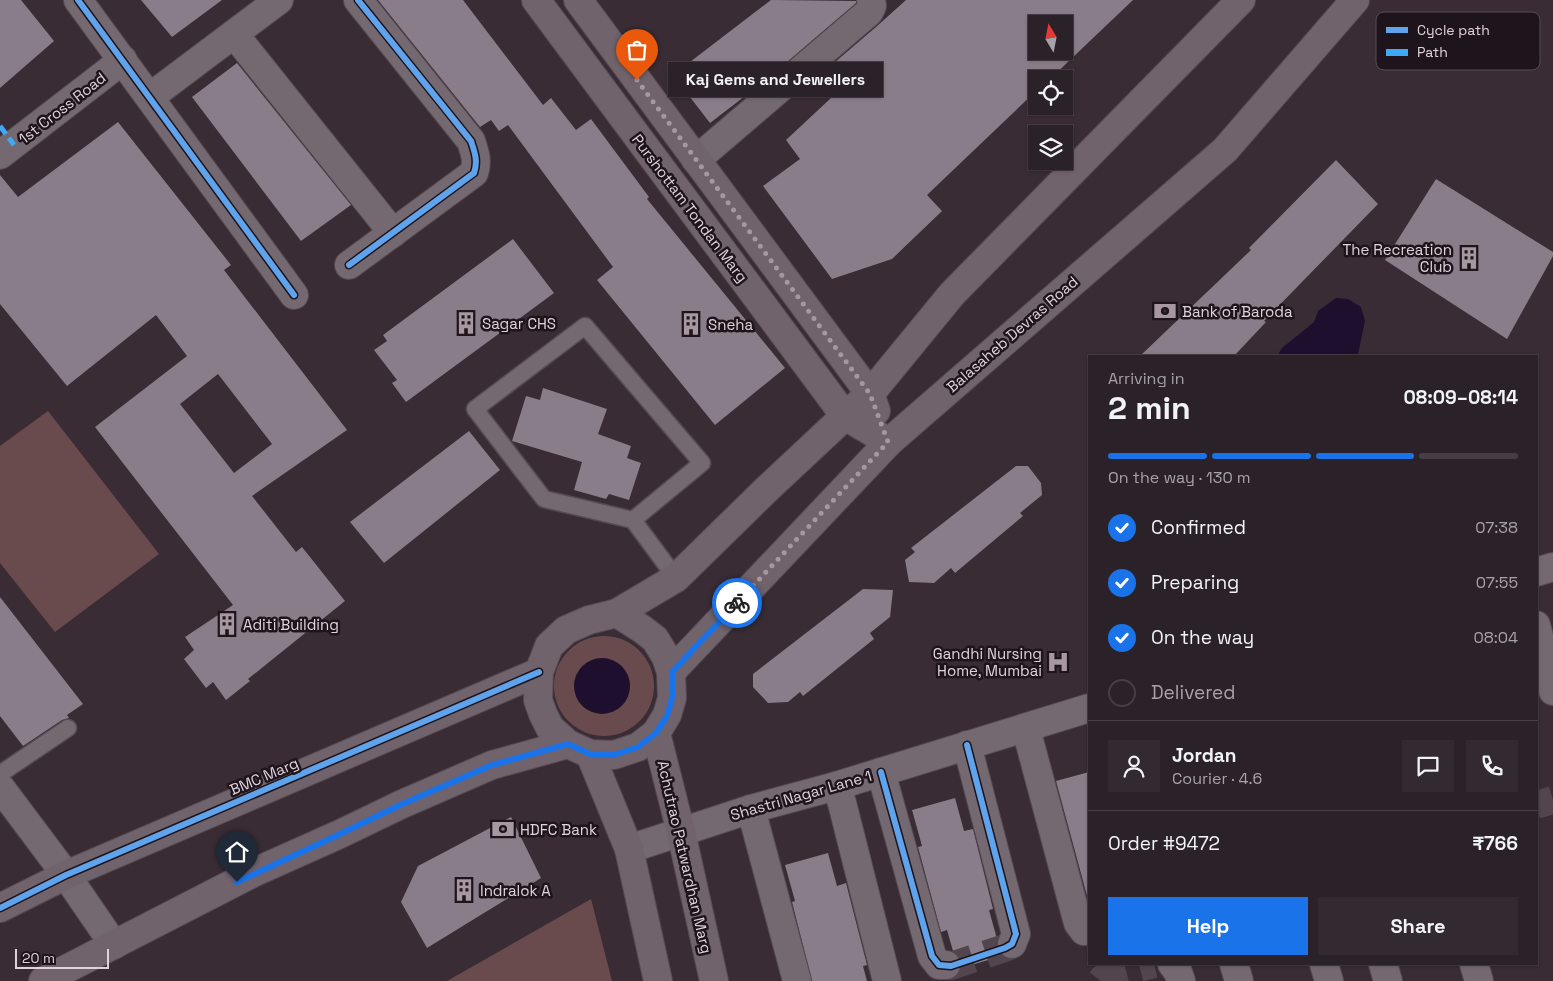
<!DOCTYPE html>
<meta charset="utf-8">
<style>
body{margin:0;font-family:"Space Grotesk",sans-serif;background:#332930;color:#f1f3f6;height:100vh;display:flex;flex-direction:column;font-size:19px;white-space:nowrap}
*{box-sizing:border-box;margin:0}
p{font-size:16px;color:#a6a3a8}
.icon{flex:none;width:28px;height:28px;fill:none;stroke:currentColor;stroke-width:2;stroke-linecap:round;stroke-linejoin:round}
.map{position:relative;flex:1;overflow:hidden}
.sheet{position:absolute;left:1088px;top:355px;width:450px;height:610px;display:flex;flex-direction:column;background:#2b2128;border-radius:0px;box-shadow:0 1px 4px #0004,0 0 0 1px #473e45}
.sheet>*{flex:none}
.needle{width:32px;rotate:350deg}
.fabs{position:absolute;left:1028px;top:15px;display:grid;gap:10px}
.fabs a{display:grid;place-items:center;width:45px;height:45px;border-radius:0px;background:#2b2128;box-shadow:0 1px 4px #0004,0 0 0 1px #473e45;font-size:25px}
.scale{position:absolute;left:15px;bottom:12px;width:94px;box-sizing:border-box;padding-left:5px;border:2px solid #e0d1db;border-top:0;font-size:14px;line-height:18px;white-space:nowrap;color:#e0d1db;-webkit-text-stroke:4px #1e141b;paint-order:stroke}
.pin{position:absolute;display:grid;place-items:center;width:42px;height:42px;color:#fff;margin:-51px -21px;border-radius:50% 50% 50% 0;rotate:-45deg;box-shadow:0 0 5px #0007}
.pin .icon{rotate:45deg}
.courier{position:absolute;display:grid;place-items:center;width:50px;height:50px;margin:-25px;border:4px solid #1a73e8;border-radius:50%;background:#fff;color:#222;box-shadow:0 1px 6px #0007}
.bubble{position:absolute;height:35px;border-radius:0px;background:#2b2128;box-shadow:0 1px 4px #0004,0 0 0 1px #473e45;font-size:16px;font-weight:600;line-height:35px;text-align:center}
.overview em{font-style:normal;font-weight:600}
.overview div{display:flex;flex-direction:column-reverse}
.overview{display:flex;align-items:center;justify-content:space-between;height:85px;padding:0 20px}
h1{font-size:32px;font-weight:600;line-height:38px}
.bar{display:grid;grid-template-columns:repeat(4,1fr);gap:8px 5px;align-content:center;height:60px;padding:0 20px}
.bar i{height:6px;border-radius:4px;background:#473e45}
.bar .on{background:#1a73e8}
.bar p{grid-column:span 4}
.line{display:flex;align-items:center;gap:12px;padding:0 20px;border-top:1px solid #473e45}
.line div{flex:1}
.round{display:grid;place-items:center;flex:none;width:52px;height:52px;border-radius:0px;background:#332930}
ol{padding:0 20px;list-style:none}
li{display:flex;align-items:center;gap:15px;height:55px}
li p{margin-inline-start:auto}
li .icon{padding:5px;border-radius:50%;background:#1a73e8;color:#fff;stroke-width:4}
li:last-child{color:#a6a3a8}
li i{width:28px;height:28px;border:2px solid #473e45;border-radius:50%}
.primary-button{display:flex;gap:10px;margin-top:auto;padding:10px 20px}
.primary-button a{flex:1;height:58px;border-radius:0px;background:#1a73e8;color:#fff;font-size:20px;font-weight:600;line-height:58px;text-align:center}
.primary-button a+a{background:#332930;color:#f1f3f6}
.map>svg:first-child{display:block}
.green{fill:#694b4d}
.water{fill:#1e0f2e}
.building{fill:#897d89;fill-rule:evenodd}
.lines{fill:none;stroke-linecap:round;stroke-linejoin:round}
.street-tunnel{stroke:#52454e;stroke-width:28;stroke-dasharray:28 14;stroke-linecap:butt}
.lane-casing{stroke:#564a52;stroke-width:19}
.street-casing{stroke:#564a52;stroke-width:30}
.secondary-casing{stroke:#564a52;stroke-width:30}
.lane{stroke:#746970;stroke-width:16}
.street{stroke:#746970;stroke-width:28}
.secondary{stroke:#70636c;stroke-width:28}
.quiet{stroke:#3fa9f5;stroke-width:5;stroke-dasharray:10 5;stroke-linecap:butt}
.cycleway-casing{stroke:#1e141b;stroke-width:9}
.cycleway{stroke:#60a3ed;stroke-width:6}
.done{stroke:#a697a1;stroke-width:5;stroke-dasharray:0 9}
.route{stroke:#1a73e8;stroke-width:6}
.labels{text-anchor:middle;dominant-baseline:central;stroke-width:5;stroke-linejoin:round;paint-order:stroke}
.street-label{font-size:15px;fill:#e0d1db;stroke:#1e141b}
.poi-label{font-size:15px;fill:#e0d1db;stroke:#1e141b;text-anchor:start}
.key{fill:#1e141b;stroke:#584d55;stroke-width:1}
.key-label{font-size:14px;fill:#e0d1db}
</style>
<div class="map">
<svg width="1553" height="981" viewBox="0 0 1553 981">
<rect width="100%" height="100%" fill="#392c35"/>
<g class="green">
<path d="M48,411L159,554L55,632L0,563V446Z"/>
<circle cx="604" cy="686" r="50"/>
<path d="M591,899L612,981H447Z"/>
</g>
<g class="water">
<path d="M1336,298L1348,299L1361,307L1365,321L1358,354L1359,356H1277L1282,348L1314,322L1318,311Z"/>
<circle cx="602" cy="686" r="28"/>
</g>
<g class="building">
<path d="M0,0H21L54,41L0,88Z"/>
<path d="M141,0H222L172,37Z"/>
<path d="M378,0H463L543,105L551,98L576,130L591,119L649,197L647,199L785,368L715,425L597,280L613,267L508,125L499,131L491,120L480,127Z"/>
<path d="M771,0L856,1V3L766,80L710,123L673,75Z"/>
<path d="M906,0H1133L1050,79H1036V91L927,195L942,211L892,259L832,279L763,186L800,159L786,140L831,98L814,80L876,27ZM1036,24H1064V51H1036Z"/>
<path d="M237,63L351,205L301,241L192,97Z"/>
<path d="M118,122L231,265L224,270L347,430L252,496L296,552L302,547L345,601L248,679L250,681L226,700L213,682L206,688L184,659L194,650L185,637L233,605L95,427L187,356L156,315L67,386L0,304V175L18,197ZM218,374L272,444L234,473L180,404Z"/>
<path d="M1336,160L1378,204L1264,321L1266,322L1234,356H1140L1251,250L1249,248Z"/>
<path d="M1436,179L1553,252V256L1507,339L1385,260Z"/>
<path d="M513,239L554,293L406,402L392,383L397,380L374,350L387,341L383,335Z"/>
<path d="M543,388L607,409L598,434L631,446L627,458L641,463L629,500L609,494L606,499L574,490L582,462L512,441L526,396L540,400Z"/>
<path d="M469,431L500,470L384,563L350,522Z"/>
<path d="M1016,466H1028L1041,483L1042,495L1020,513L1023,516L955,573L951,568L934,583L909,582L905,560L915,552L911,548Z"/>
<path d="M863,589L893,590L890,617L870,633L874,639L803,696L800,692L788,702L768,703L753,687V674Z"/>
<path d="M0,597L83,704L67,715L69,718L62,720L23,746L0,716Z"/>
<path d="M1089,772V903L1056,781Z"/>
<path d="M955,798L964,831L973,829L993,909L989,910L997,939V947L1002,956L961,968L960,958L953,951L947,930L941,932L918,847L922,846L912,810Z"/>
<path d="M511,817L541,878L427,948L401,902L418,866Z"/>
<path d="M828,853L837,886L846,883L867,965L863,966L867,981H812L792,902L795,901L785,865Z"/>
</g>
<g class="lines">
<g class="street-tunnel">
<path d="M1536,805L1553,800"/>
<path d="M946,965L951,966L1005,948L1012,944"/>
<path d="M1101,981L1104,977L1154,964"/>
</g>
<defs>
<g id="lane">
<path d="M633,520L702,463L585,326L475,409L544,499L633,520L676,578"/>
<path d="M0,774L68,728"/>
</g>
<g id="street">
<path d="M78,0L294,295"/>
<path d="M234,34L393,233"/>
<path d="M150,97L279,0"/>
<path d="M0,155L123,60"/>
<path d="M696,160L869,12L872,6L871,0"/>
<path d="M349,265L474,173C478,161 475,153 471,141L358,0"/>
<path d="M1536,572L1553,567"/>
<path d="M1536,625L1553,691"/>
<path d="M1025,728L1029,740L1078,923L1084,931H1089"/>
<path d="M967,745L1016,934L1012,944"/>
<path d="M881,772L932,956L939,965H946"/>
<path d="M836,786L842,803L887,981"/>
<path d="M0,787L66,875L114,945"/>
<path d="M751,809L797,981"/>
<path d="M629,849L751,809L836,786L1089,708"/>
<path d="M1172,964L1178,972L1181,981"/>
<path d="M1234,964L1239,981"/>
<path d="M1324,964L1329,981"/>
<path d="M1383,964L1388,981"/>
<path d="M1474,964L1479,981"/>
</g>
<g id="secondary">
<path d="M536,0L845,416L889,442"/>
<path d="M578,0L870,394L876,411"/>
<path d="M617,613L642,629L655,639L666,657L671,672L672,698L667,715L656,733L638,747L614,755L590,754L568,744L550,728L543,714L538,700L539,672L549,646L566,630L589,620L617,613L676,578L767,489L845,416L870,394L952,294L1241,0"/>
<path d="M671,672L889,442L1225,150L1355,0"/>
<path d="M656,733L681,832L714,981"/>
<path d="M590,754L629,849L658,981"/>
<path d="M0,908L66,875L539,672"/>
<path d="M43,981L255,872L340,834L400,805L492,765L568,744"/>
</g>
</defs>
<use href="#lane" class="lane-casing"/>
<use href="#street" class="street-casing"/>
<use href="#secondary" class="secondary-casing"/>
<use href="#lane" class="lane"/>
<use href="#street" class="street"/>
<use href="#secondary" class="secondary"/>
<path class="quiet" d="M0,126L14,145"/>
<defs>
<g id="cycleway">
<path d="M78,0L294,295"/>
<path d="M349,265L474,173C478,161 475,153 471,141L358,0"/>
<path d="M881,772L932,956L939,965L951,966L1005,948L1012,944L1016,934L967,745"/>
<path d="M0,908L66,875L539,672"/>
</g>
</defs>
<use href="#cycleway" class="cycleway-casing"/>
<use href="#cycleway" class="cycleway"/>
</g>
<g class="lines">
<path class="done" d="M637,80L870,394L888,442L737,603"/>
<path class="route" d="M237,882L340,834L400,805L492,765L568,744L590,754L614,755L638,747L656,733L667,716L672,698V672L737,603"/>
</g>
<defs>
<symbol id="building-bare" viewBox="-9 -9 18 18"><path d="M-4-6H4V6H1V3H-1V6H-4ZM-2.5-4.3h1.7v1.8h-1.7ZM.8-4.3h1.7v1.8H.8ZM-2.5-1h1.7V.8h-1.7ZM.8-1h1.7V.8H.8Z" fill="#a697a1" stroke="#1e141b" stroke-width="2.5" paint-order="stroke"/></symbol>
<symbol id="bank-bare" viewBox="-9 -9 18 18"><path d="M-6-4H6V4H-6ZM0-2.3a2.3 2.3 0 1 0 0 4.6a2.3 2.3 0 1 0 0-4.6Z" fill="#a697a1" stroke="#1e141b" stroke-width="2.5" paint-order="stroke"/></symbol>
<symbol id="hospital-bare" viewBox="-9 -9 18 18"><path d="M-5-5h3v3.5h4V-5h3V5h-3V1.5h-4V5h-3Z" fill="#a697a1" stroke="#1e141b" stroke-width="2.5" paint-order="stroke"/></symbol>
</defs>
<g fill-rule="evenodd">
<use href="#building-bare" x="1453" y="242" width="32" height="32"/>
<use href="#bank-bare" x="1149" y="295" width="32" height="32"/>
<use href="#building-bare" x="450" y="307" width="32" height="32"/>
<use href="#building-bare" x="675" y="308" width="32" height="32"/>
<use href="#building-bare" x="211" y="608" width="32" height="32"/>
<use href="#hospital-bare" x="1042" y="646" width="32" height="32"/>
<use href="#bank-bare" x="487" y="813" width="32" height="32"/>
<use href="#building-bare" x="448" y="874" width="32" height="32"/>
</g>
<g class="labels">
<g class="street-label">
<text transform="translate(62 108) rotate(-38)">1st Cross Road</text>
<text transform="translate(690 208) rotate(53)">Purshottam Tondan Marg</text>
<text transform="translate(1012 334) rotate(-41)">Balasaheb Devras Road</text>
<text transform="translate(264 776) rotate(-23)">BMC Marg</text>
<text transform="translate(801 795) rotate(-16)">Shastri Nagar Lane 1</text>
<text transform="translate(685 857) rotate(77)">Achutrao Patwardhan Marg</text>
</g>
<g class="poi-label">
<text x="1452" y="249" text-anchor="end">The Recreation<tspan x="1452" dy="17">Club</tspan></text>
<text x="1182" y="311">Bank of Baroda</text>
<text x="482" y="323">Sagar CHS</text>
<text x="708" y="324">Sneha</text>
<text x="243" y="624">Aditi Building</text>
<text x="1042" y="653" text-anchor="end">Gandhi Nursing<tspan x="1042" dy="17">Home, Mumbai</tspan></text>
<text x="520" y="829">HDFC Bank</text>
<text x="480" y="890">Indralok A</text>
</g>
</g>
<rect x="1376" y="12" width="164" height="58" rx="8" class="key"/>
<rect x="1386" y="27" width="22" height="6" fill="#60a3ed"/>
<rect x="1386" y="49" width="22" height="7" fill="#3fa9f5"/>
<g class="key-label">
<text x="1417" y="35">Cycle path</text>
<text x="1417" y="57">Path</text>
</g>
</svg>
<div class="fabs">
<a><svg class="needle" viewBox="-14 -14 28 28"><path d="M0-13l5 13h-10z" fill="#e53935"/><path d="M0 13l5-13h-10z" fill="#a6a3a8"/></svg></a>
<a><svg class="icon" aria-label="locate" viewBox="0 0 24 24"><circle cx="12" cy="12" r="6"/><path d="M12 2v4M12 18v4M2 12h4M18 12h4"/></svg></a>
<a><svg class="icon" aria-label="layers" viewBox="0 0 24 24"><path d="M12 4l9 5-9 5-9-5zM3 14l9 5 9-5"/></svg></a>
</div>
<div class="scale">20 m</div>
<div class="pin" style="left:637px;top:80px;background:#ea580c"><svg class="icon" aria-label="bag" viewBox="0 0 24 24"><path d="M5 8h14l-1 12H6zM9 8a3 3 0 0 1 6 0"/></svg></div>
<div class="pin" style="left:237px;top:882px;background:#1f2937"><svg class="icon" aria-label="home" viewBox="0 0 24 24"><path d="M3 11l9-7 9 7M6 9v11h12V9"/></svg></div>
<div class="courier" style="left:737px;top:603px"><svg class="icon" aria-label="bike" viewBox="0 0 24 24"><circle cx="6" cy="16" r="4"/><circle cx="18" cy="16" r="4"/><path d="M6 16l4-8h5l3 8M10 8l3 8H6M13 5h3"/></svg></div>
<div class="bubble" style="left:668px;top:62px;width:215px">Kaj Gems and Jewellers</div>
<section class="sheet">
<div class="overview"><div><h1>2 min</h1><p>Arriving in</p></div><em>08:09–08:14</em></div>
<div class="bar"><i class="on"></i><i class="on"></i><i class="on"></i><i></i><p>On the way · 130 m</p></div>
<ol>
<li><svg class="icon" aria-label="check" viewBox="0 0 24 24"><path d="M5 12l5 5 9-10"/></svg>Confirmed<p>07:38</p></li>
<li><svg class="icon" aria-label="check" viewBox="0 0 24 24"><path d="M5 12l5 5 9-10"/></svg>Preparing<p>07:55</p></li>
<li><svg class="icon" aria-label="check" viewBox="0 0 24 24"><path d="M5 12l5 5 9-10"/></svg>On the way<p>08:04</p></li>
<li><i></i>Delivered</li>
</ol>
<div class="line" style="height:90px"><a class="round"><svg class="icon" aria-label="person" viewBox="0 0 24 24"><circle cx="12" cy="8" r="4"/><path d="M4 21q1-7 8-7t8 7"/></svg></a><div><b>Jordan</b><p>Courier · 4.6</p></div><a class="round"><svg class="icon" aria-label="chat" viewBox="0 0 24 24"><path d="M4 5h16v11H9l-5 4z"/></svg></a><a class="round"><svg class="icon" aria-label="phone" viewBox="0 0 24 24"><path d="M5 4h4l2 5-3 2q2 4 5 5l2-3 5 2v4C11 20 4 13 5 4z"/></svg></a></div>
<div class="line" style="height:65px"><div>Order #9472</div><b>₹766</b></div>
<div class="primary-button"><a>Help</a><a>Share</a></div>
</section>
</div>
